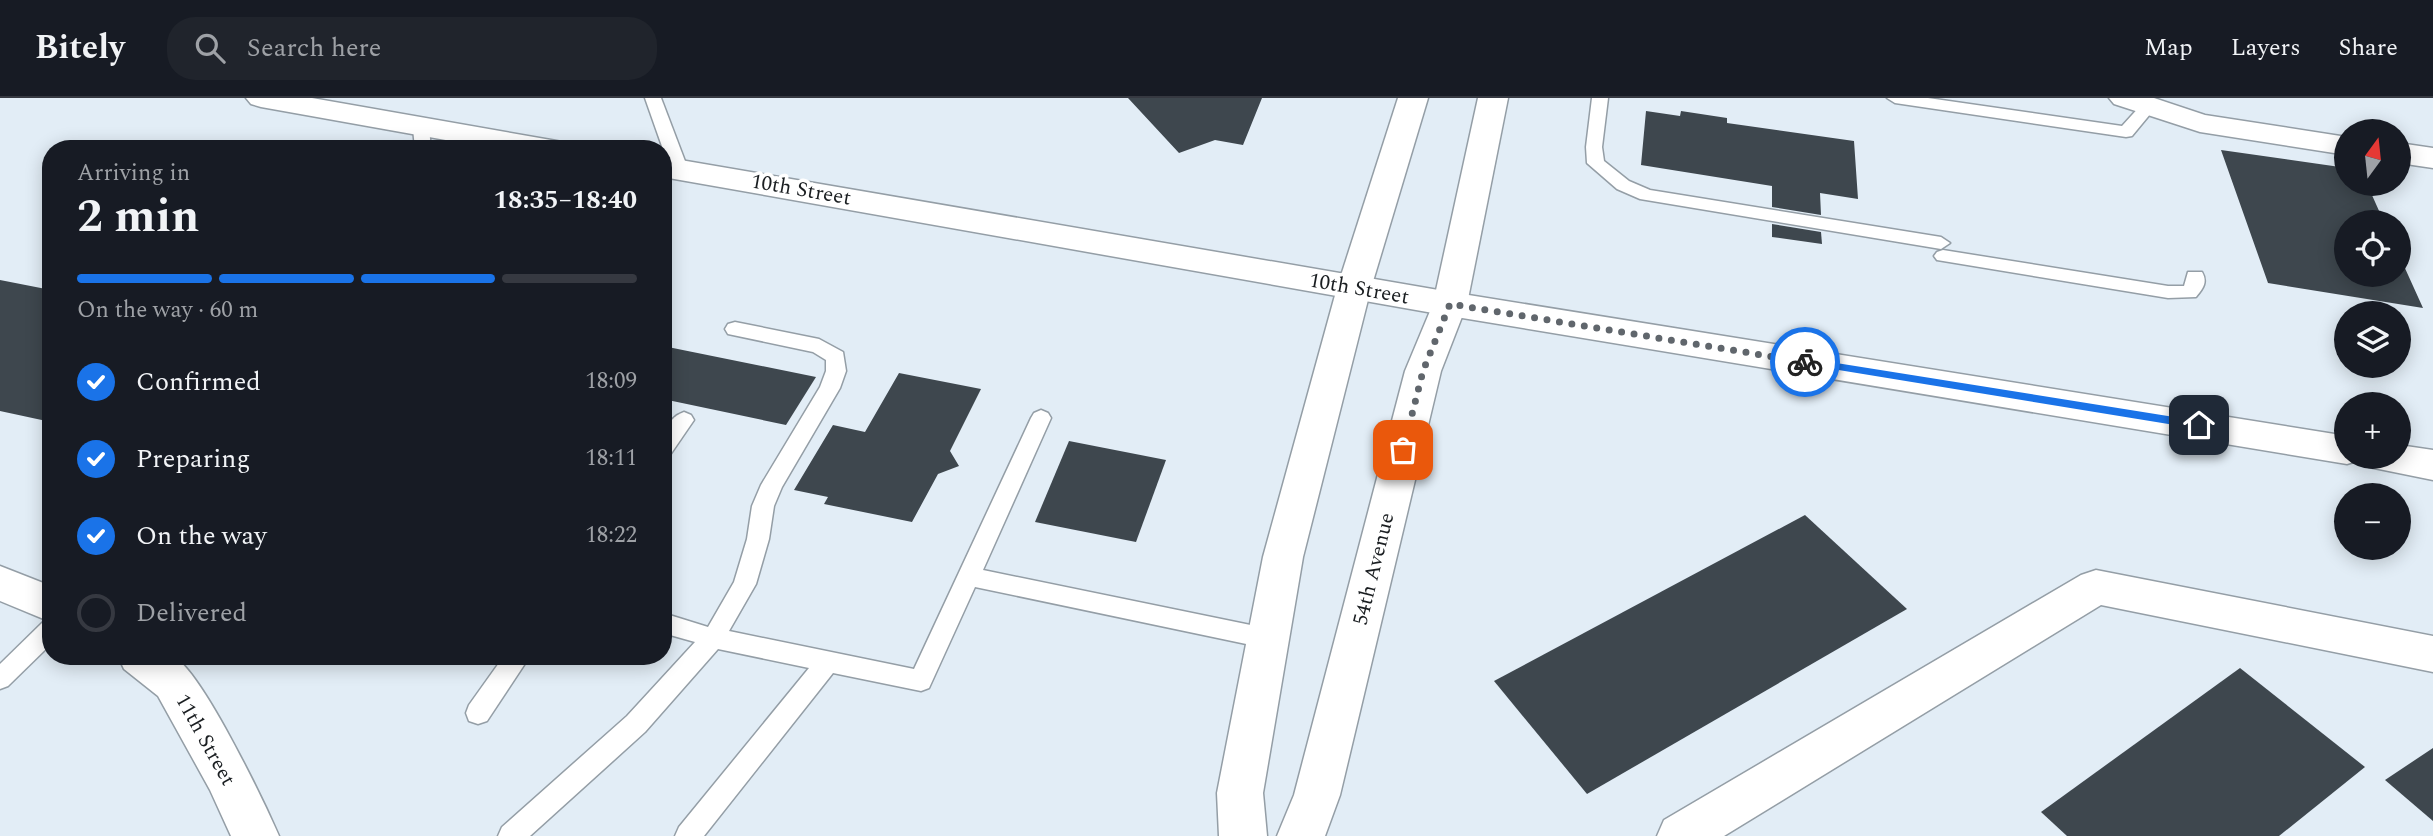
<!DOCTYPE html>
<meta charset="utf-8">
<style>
body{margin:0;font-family:Spectral,serif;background:#20242c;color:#f1f3f6;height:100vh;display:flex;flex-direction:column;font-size:26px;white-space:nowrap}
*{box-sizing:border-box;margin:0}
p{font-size:23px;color:#9ea1a6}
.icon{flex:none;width:38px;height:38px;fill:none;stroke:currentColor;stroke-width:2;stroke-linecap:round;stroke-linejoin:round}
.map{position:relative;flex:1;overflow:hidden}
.details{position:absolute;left:42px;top:42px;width:630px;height:525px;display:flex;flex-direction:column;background:#171b24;border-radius:28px;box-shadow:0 4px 18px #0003}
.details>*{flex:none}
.needle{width:46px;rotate:15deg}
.tools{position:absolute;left:2334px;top:21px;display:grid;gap:14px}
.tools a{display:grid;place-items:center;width:77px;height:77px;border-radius:50%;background:#171b24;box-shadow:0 4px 18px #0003;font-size:35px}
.pin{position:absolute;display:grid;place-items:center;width:60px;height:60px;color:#fff;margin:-30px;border-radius:14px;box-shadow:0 4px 10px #0006}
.courier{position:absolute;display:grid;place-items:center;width:70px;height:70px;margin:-35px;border:5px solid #1a73e8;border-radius:50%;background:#fff;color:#222;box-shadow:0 2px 9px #0007}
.headline em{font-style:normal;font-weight:700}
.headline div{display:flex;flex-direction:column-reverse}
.headline{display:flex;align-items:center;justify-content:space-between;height:119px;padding:0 35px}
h1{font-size:46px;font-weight:700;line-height:52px}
.bar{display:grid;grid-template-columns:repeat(4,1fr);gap:10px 7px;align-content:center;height:84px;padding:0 35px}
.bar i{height:9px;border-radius:5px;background:#363941}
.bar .on{background:#1a73e8}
.bar p{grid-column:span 4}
ol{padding:0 35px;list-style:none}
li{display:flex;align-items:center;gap:21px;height:77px}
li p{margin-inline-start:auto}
li .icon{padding:7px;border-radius:50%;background:#1a73e8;color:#fff;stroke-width:4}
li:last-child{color:#9ea1a6}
li i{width:38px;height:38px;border:4px solid #363941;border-radius:50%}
header{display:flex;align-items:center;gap:42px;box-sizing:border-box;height:98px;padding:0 35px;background:#171b24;border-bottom:2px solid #363941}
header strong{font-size:33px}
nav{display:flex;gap:38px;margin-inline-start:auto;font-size:24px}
.search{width:490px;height:63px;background:#20242c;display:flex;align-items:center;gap:18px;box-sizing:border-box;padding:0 24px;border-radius:28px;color:#9ea1a6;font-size:26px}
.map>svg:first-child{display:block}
.building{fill:#3e474e}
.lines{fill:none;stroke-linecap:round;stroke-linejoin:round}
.service-casing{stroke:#949ea6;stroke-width:3}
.minor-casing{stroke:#949ea6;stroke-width:3}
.tertiary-casing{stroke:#949ea6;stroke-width:3}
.primary-casing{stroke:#949ea6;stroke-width:3}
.service{fill:#fff;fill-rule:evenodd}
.minor{fill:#fff;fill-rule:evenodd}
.tertiary{fill:#fff;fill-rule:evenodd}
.primary{fill:#fff;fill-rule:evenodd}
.route{fill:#1a73e8}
.done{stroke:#60666c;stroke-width:7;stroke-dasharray:0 12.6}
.labels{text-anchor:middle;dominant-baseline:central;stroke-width:7;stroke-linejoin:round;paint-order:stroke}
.street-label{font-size:21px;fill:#1a1e21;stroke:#fff}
</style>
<header>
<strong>Bitely</strong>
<div class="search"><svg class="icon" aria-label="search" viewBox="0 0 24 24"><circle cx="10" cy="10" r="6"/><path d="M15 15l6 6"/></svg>Search here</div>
<nav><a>Map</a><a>Layers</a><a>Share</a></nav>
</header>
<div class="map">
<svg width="2433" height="738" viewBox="0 0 2433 738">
<rect width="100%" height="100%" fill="#e2edf6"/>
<g class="building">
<path d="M1128,0H1262L1243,47L1215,42L1179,55Z"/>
<path d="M1646,13L1680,18L1681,13L1727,20V25L1854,43L1858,101L1820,95L1821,117L1772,109V88L1641,67Z"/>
<path d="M2221,52L2347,70V86H2367L2384,124H2347V177H2399V157L2423,210L2268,185Z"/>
<path d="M1772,126L1821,134L1822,146L1772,139Z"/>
<path d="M0,182L51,192V324L0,313Z"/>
<path d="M663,248L816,279L786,327L663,301Z"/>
<path d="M899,275L981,291L950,353L959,368L938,376L912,424L824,406L828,399L794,392L833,327L865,334Z"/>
<path d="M1069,343L1166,362L1136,444L1035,424Z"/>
<path d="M1805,417L1907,511L1587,696L1494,583Z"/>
<path d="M2240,570L2365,669L2279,738H2067L2041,714Z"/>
<path d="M2433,650V723L2385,682Z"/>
</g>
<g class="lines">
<defs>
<g id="service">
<path d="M645,0H661L688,71L685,75L679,76L670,71Z"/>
<path d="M1592,0H1608L1602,49L1604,63L1629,83L1650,92L1941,139L1950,145L1941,151L1640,101L1617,91L1587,65L1586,49Z"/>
<path d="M1887,0H1928L2122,28L2142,6H2154L2156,9L2132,38L2126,39L1895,5Z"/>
<path d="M421,25L429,30L431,51H415L413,30Z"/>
<path d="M1943,152L2168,188H2184L2188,174H2202C2208,184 2203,191 2196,199L2168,200L1937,162L1934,158L1937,154Z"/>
<path d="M735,224L819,241L843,254L846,273L840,290L782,389L774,408L769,441L756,486L729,533L914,571L1031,320L1034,315L1041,312L1048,315L1051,320L983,472L1270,531L1278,534L1282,541L1278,548L1270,551L975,489L929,590L921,593L833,575L704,738H675L679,729L809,570L718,551L645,634L530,738H498L502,729L627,618L695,544L663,535V515L708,529L734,484L747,441L752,408L761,387L820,289L826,273V262L813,254L728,236L725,231L728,226Z"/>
<path d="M684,314L691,317L694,322L670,357L663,359C663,341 664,321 684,314Z"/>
<path d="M51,521V546L8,588L0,591V566L43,524Z"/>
<path d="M504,558H530L487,623L478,626L469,623L466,615L469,607Z"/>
</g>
<g id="minor">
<path d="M2109,0H2154L2205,17L2347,39V57L2200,34L2114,6Z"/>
<path d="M2399,45L2433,50V70L2399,65Z"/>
<path d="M1354,178L1366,182L1371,190L1303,459L1263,695L1267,738H1219L1217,695L1263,459L1337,190L1342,182Z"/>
<path d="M1450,194L1462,198L1467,206L1441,273L1340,697L1325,738H1277L1294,697L1405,273L1433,206L1438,198Z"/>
<path d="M0,468L51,488V524L0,503Z"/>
<path d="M2096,472L2433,538V574L2101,507L1724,738H1657L1664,722L2081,477Z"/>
<path d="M118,558C131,558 161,554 172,558C200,569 265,706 279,738H231L210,692L158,598L124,571Z"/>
</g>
<g id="tertiary">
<path d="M1398,0H1428L1371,190L1366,198L1354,202L1342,198L1337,190Z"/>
<path d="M1478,0H1508L1467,206L1462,214L1450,218L1438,214L1433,206Z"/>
</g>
<g id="primary">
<path d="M246,0H312L551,42L562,44L566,51H496L261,9L251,6Z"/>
<path d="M663,59L1450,194L2347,338V359H2362L2360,362L2347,366L1450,218L663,79Z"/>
<path d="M2399,347L2433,352V382L2369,369L2364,359H2399Z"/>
</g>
</defs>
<use href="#service" class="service-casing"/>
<use href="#minor" class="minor-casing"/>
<use href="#tertiary" class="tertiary-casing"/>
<use href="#primary" class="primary-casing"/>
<use href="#service" class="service"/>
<use href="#minor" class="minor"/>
<use href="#tertiary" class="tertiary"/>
<use href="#primary" class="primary"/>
</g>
<path class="route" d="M1805,260L2199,323L2205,327L2199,331L1802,266V261Z"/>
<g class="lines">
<path class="done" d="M1403,352L1423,273L1450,206L1805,264"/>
</g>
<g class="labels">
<g class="street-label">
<text transform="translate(801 92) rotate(10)">10th Street</text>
<text transform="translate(1359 191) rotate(10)">10th Street</text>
<text transform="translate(1374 471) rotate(-76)">54th Avenue</text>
<text transform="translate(205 642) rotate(61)">11th Street</text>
</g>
</g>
</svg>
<div class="tools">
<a><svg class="needle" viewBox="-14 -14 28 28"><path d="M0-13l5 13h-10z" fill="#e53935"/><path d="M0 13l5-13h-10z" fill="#9ea1a6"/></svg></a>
<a><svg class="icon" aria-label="locate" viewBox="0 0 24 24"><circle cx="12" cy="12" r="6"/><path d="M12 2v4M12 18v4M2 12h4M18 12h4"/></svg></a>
<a><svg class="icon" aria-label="layers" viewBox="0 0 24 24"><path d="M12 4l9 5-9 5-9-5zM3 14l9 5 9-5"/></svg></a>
<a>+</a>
<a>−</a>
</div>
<div class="pin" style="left:1403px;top:352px;background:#ea580c"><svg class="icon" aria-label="bag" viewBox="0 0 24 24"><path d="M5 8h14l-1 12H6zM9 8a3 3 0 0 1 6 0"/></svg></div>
<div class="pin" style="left:2199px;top:327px;background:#1f2937"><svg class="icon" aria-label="home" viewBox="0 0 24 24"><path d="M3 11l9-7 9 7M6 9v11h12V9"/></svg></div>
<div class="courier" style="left:1805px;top:264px"><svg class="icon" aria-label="bike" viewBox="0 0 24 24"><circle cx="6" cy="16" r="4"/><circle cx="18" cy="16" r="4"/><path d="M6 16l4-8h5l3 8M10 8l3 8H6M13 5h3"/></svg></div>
<section class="details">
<div class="headline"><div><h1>2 min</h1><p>Arriving in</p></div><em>18:35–18:40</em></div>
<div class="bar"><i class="on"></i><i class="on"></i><i class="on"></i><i></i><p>On the way · 60 m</p></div>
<ol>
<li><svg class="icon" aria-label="check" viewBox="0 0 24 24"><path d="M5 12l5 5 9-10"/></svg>Confirmed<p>18:09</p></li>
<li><svg class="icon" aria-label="check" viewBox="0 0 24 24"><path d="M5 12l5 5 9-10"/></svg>Preparing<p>18:11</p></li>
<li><svg class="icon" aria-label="check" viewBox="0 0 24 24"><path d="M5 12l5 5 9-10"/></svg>On the way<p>18:22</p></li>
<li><i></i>Delivered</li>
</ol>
</section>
</div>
